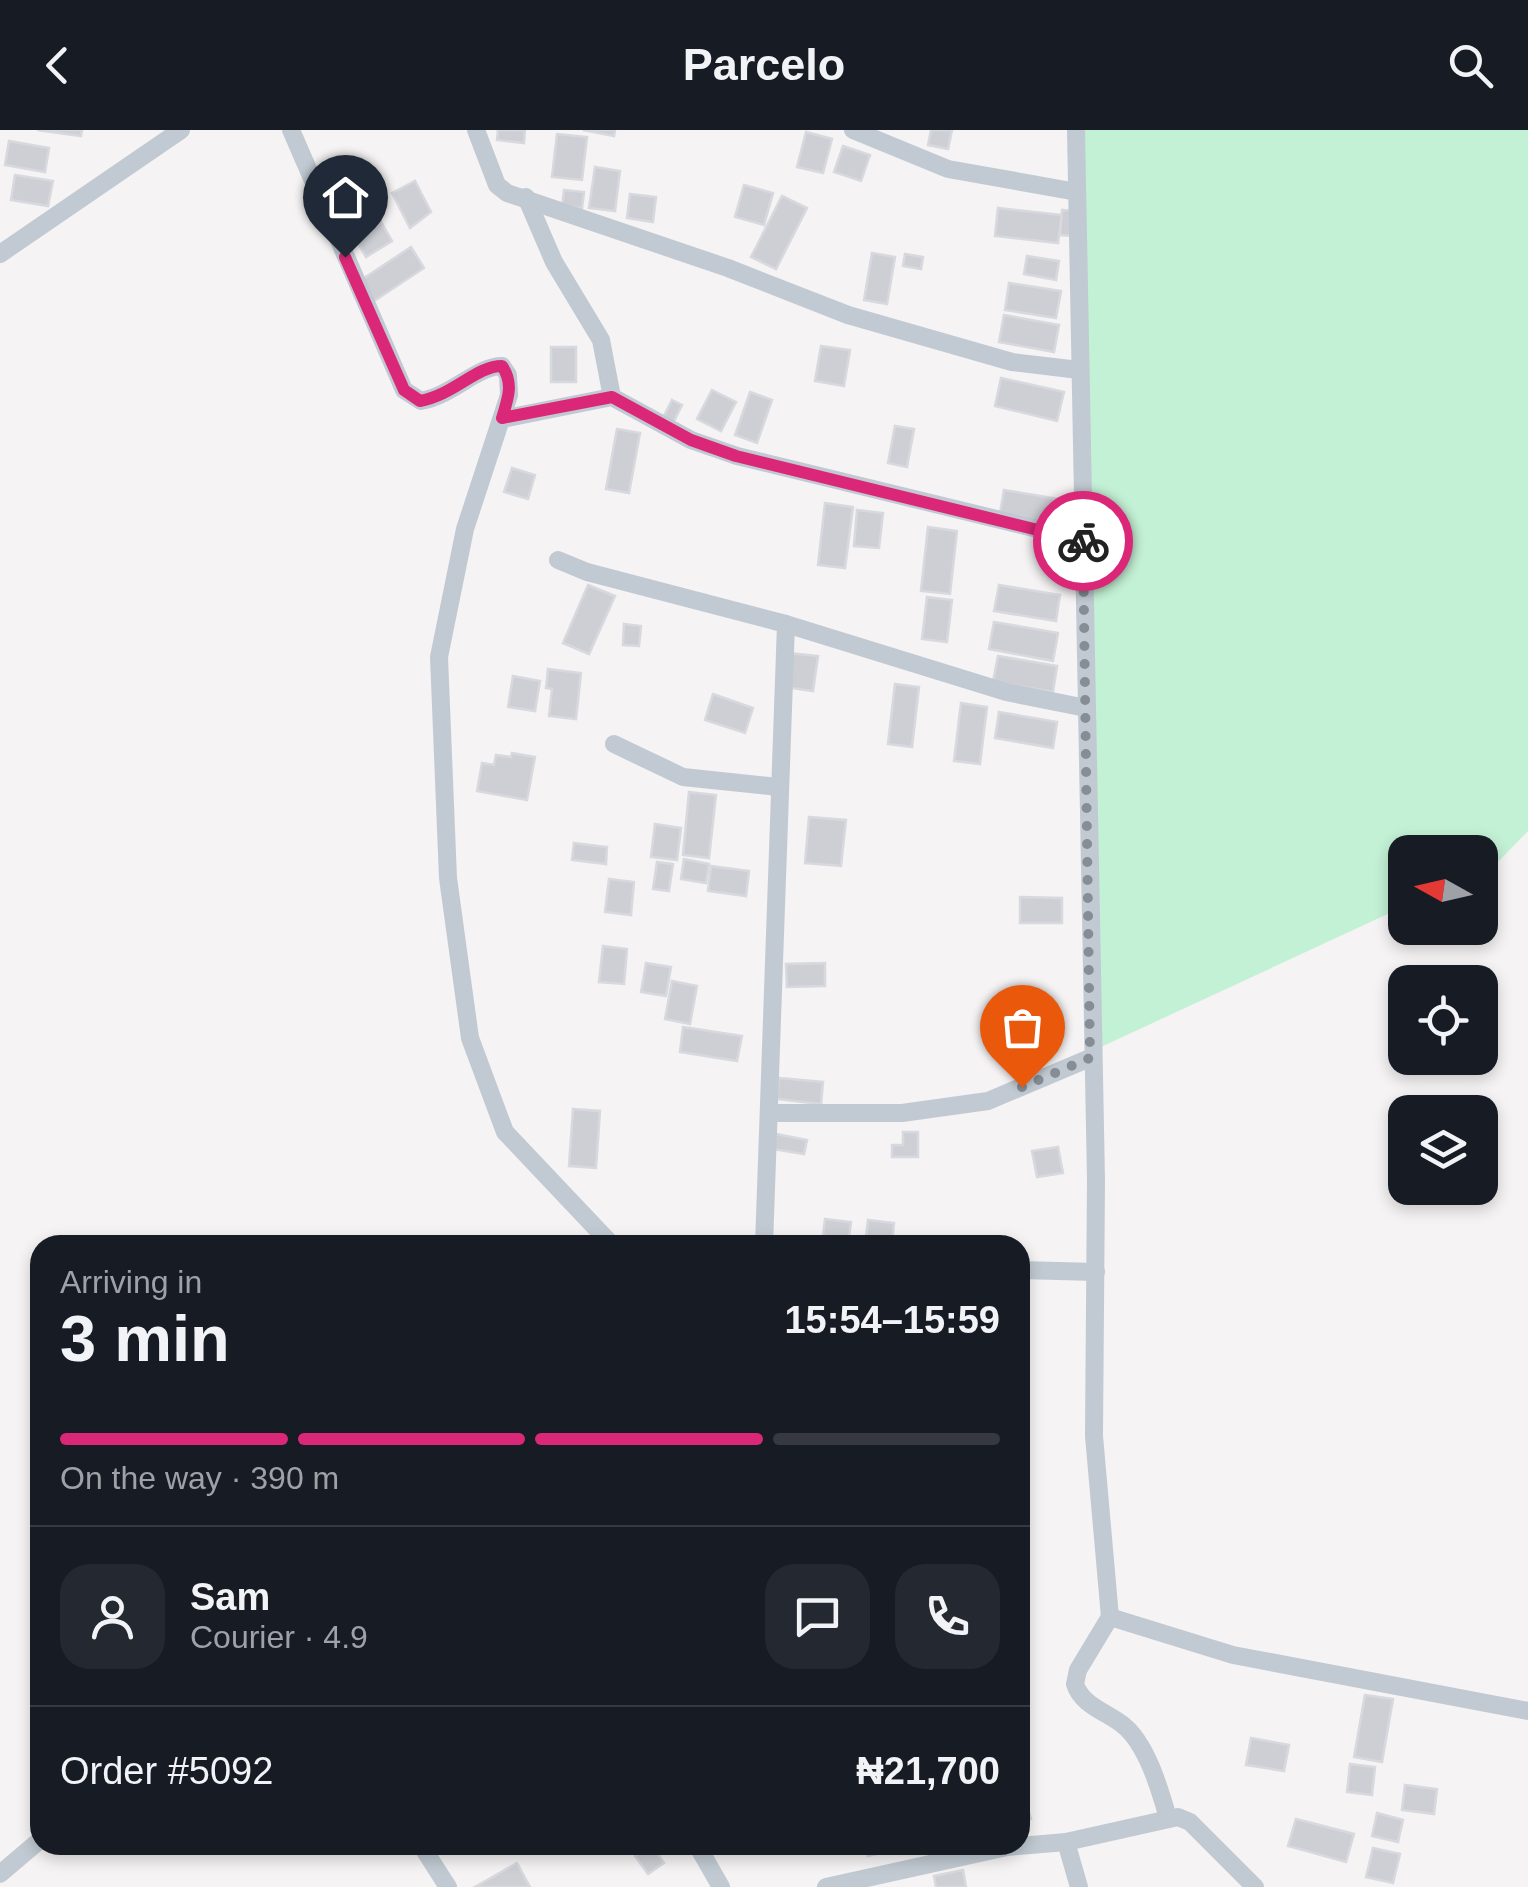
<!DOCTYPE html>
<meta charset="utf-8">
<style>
body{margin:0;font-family:Helvetica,sans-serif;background:#242831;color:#f1f3f6;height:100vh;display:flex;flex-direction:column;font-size:38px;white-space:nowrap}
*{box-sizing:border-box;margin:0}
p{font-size:32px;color:#9ea1a6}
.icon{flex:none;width:55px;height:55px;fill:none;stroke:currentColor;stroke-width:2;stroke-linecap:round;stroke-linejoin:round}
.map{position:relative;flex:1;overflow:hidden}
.details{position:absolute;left:30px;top:1105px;width:1000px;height:620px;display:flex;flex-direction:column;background:#171b24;border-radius:30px;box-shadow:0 5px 15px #0003}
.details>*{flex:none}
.needle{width:65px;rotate:278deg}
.tools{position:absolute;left:1388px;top:705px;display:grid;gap:20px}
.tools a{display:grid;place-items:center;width:110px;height:110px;border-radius:20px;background:#171b24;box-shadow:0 5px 15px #0003;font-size:50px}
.pin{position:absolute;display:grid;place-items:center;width:85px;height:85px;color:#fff;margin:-102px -42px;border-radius:50% 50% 50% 0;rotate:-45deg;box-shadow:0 0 10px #0007}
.pin .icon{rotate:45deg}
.courier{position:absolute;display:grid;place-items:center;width:100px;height:100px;margin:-50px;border:8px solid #db2777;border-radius:50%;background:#fff;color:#222;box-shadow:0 2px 12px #0007}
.overview em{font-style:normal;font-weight:700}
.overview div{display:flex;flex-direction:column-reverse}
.overview{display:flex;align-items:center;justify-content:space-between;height:170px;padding:0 30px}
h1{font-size:65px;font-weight:700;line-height:75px}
.bar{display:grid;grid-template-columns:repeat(4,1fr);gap:15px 10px;align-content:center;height:120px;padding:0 30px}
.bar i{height:12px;border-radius:8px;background:#363941}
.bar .active{background:#db2777}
.bar p{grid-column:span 4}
.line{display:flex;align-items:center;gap:25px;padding:0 30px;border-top:2px solid #363941}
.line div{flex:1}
.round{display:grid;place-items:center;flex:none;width:105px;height:105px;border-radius:30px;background:#242831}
header{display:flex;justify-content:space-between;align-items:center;height:130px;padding:0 30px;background:#171b24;font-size:45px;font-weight:700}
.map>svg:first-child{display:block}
.green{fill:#c3f1d5}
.building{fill:#cdcfd5;stroke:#d7d9de;stroke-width:2.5}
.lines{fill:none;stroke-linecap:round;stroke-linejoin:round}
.street{stroke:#c1cad2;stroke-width:18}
.done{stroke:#868d94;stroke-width:10;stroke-dasharray:0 18}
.route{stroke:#db2777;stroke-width:12}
</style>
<header><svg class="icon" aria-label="back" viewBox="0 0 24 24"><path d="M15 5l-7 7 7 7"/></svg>Parcelo<svg class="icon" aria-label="search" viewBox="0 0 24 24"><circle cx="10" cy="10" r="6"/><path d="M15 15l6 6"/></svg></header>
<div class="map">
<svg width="1528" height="1757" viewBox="0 0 1528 1757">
<rect width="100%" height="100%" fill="#f5f3f3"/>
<path class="green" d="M1084,0H1528V701L1496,734L1480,741V722H1405V776L1088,923Z"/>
<g class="building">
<path d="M37,0H82L81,6Z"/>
<path d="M498,0H525L524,13L497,10Z"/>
<path d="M583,0H615L614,6Z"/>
<path d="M931,0H952L948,19L928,15Z"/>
<path d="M806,2L832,9L823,43L797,37Z"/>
<path d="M557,4L587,7L582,50L552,47Z"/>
<path d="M9,11L49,18L45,42L5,35Z"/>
<path d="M843,16L870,25L861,51L834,42Z"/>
<path d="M595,37L620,41L615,81L589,78Z"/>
<path d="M15,45L53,51L48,76L11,70Z"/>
<path d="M415,51L431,82L410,98L392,63Z"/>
<path d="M744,55L773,63L764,95L735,87Z"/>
<path d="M371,58L381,85L346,98L336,71Z"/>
<path d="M564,60L584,62L582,78L562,76Z"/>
<path d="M630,64L656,67L653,92L627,88Z"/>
<path d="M782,66L807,78L776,139L751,127Z"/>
<path d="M998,78L1062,85L1058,113L995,106Z"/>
<path d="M1062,80L1075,81L1072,106L1060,105Z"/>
<path d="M379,88L392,111L366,127L352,103Z"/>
<path d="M411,117L424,138L374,171L361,150Z"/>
<path d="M872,123L895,127L887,174L864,170Z"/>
<path d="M905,124L923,127L921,139L903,136Z"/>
<path d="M1027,126L1059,131L1056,150L1024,144Z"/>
<path d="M1009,153L1061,161L1056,188L1005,180Z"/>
<path d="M1004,185L1059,195L1054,222L999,212Z"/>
<path d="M821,216L850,220L844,256L815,251Z"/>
<rect x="551" y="217" width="25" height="35"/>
<path d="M1001,248L1064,262L1057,291L995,276Z"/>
<path d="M712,260L736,272L721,301L697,289Z"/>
<path d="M750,262L772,270L757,313L735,305Z"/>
<path d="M672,270L682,275L673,293L663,288Z"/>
<path d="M895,296L914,299L907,337L888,333Z"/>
<path d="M617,299L640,303L629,363L606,359Z"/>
<path d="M512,338L535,345L528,369L504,362Z"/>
<path d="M1004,360L1065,370L1060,399L999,389Z"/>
<path d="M825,373L853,377L845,438L818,435Z"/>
<path d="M857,380L883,383L879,418L854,416Z"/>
<path d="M928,397L957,401L950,464L921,461Z"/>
<path d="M588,455L615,466L589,524L563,513Z"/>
<path d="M999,455L1060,465L1056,491L994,481Z"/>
<path d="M927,467L952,470L947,512L922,509Z"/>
<path d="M994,492L1058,503L1053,531L989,519Z"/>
<path d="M624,494L641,496L639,516L623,515Z"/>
<path d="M789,523L818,526L813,561L785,557Z"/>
<path d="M998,526L1057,536L1053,562L993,552Z"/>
<path d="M548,539L581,543L576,589L549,586L552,559L546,558Z"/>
<path d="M513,546L540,551L535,581L508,577Z"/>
<path d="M895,554L919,557L912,617L888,614Z"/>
<path d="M713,564L753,578L745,603L705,590Z"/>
<path d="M961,573L987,577L980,634L954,631Z"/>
<path d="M999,582L1057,592L1053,618L995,608Z"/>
<path d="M512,623L535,627L527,670L477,661L482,633L494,635L496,625L511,627Z"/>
<path d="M689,662L716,665L709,728L683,725Z"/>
<path d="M809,687L846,690L841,736L805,733Z"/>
<path d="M655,694L681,698L677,730L651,727Z"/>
<path d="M574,713L607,717L606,734L572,730Z"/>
<path d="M684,729L709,734L706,753L681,749Z"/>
<path d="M657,732L673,734L669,761L653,759Z"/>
<path d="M711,736L749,741L746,766L708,761Z"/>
<path d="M609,749L634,752L631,785L605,782Z"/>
<path d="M1020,767L1062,768V793H1020Z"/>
<path d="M603,816L627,819L624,854L599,852Z"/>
<path d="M646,833L671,837L666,866L641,862Z"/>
<path d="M825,833V856L787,857L786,834Z"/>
<path d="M672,851L697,856L690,894L665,889Z"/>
<path d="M683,897L742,906L737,931L680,922Z"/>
<path d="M779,948L823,952L821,974L777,969Z"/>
<path d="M573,979L600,981L596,1038L569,1036Z"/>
<path d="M903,1002H918V1027H892V1015H903Z"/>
<path d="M776,1004L807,1010L804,1024L773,1019Z"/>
<path d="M1058,1017L1063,1043L1037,1047L1032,1021Z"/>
<path d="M825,1089L851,1092L848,1115H822Z"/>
<path d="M868,1090L894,1093L892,1115H865Z"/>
<path d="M1365,1565L1393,1569L1382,1632L1354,1627Z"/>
<path d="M1251,1608L1289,1615L1284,1641L1246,1635Z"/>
<path d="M1350,1634L1375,1637L1372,1665L1347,1662Z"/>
<path d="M1405,1655L1437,1659L1434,1684L1402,1680Z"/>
<path d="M1023,1663L1031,1689L1020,1692V1664Z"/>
<path d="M1377,1683L1403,1690L1398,1712L1372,1706Z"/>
<path d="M1296,1689L1354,1704L1346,1732L1288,1716Z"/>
<path d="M651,1715L664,1733L648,1744L635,1726Z"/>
<path d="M866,1715H892L893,1720L868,1726Z"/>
<path d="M1373,1718L1400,1724L1393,1753L1366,1747Z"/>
<path d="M517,1733L530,1757H475Z"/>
<path d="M963,1740L966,1757H936L934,1746Z"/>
</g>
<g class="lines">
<g class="street">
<path d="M291,0L404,260L421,271C453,265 477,236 502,236L508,245L509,265L465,399L439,527L448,748L470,908L505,1002L612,1115"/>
<path d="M476,0L497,55L507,63L728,138L848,185L1012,232L1079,240"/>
<path d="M853,0L948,39L1077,62"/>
<path d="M1076,0L1096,1050L1094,1306L1110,1487L1078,1540L1075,1554C1082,1576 1107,1582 1123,1595C1147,1614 1160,1660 1168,1688"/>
<path d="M526,67L554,132L601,210L612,267"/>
<path d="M0,124L181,0"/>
<path d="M502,289L612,267L691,310L737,326L1083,410"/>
<path d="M558,430L587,442L786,494L1006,562L1086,578"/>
<path d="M614,614L683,647L778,657"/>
<path d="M770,983H902L988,971L1090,928"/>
<path d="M764,1115L786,494"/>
<path d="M1020,1140L1096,1142"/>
<path d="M1110,1487L1233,1525L1528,1581"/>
<path d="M1066,1712L1079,1757"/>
<path d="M421,1715L448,1757"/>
<path d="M697,1715L721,1757"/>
<path d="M0,1744L40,1710"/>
<path d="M826,1757L1007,1717L1066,1712L1178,1687L1190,1692L1255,1757"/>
</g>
</g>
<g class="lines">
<path class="done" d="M1022,957L1090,928L1083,411"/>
<path class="route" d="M345,127L404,260L420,271C454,265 476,236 502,236C514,253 508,269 502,288L612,267L691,310L736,326L1083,411"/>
</g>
</svg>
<div class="tools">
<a><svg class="needle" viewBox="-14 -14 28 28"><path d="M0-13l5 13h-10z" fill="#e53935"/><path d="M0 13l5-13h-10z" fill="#9ea1a6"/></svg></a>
<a><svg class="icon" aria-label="locate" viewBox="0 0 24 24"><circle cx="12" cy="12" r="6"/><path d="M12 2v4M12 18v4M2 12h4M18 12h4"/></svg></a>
<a><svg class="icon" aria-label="layers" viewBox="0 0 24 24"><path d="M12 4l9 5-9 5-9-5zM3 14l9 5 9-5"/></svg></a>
</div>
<div class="pin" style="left:1022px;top:957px;background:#ea580c"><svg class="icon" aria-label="bag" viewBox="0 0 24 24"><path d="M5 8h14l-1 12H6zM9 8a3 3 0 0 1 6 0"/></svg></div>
<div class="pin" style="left:345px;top:127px;background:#1f2937"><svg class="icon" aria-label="home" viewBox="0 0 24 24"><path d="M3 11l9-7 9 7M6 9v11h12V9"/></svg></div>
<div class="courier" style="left:1083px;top:411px"><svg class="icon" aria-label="bike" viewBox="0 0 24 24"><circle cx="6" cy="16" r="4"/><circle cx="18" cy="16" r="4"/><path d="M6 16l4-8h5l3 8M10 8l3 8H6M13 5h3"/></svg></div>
<section class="details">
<div class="overview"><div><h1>3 min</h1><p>Arriving in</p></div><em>15:54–15:59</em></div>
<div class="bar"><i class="active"></i><i class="active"></i><i class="active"></i><i></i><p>On the way · 390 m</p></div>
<div class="line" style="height:180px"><a class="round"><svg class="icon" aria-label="person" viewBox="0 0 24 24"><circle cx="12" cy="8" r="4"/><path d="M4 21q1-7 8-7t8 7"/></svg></a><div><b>Sam</b><p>Courier · 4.9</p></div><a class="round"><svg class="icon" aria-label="chat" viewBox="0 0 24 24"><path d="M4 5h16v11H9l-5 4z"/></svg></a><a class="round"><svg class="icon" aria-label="phone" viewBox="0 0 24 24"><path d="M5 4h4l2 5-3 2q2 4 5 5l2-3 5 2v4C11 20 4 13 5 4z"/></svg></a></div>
<div class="line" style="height:130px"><div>Order #5092</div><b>₦21,700</b></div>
</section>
</div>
